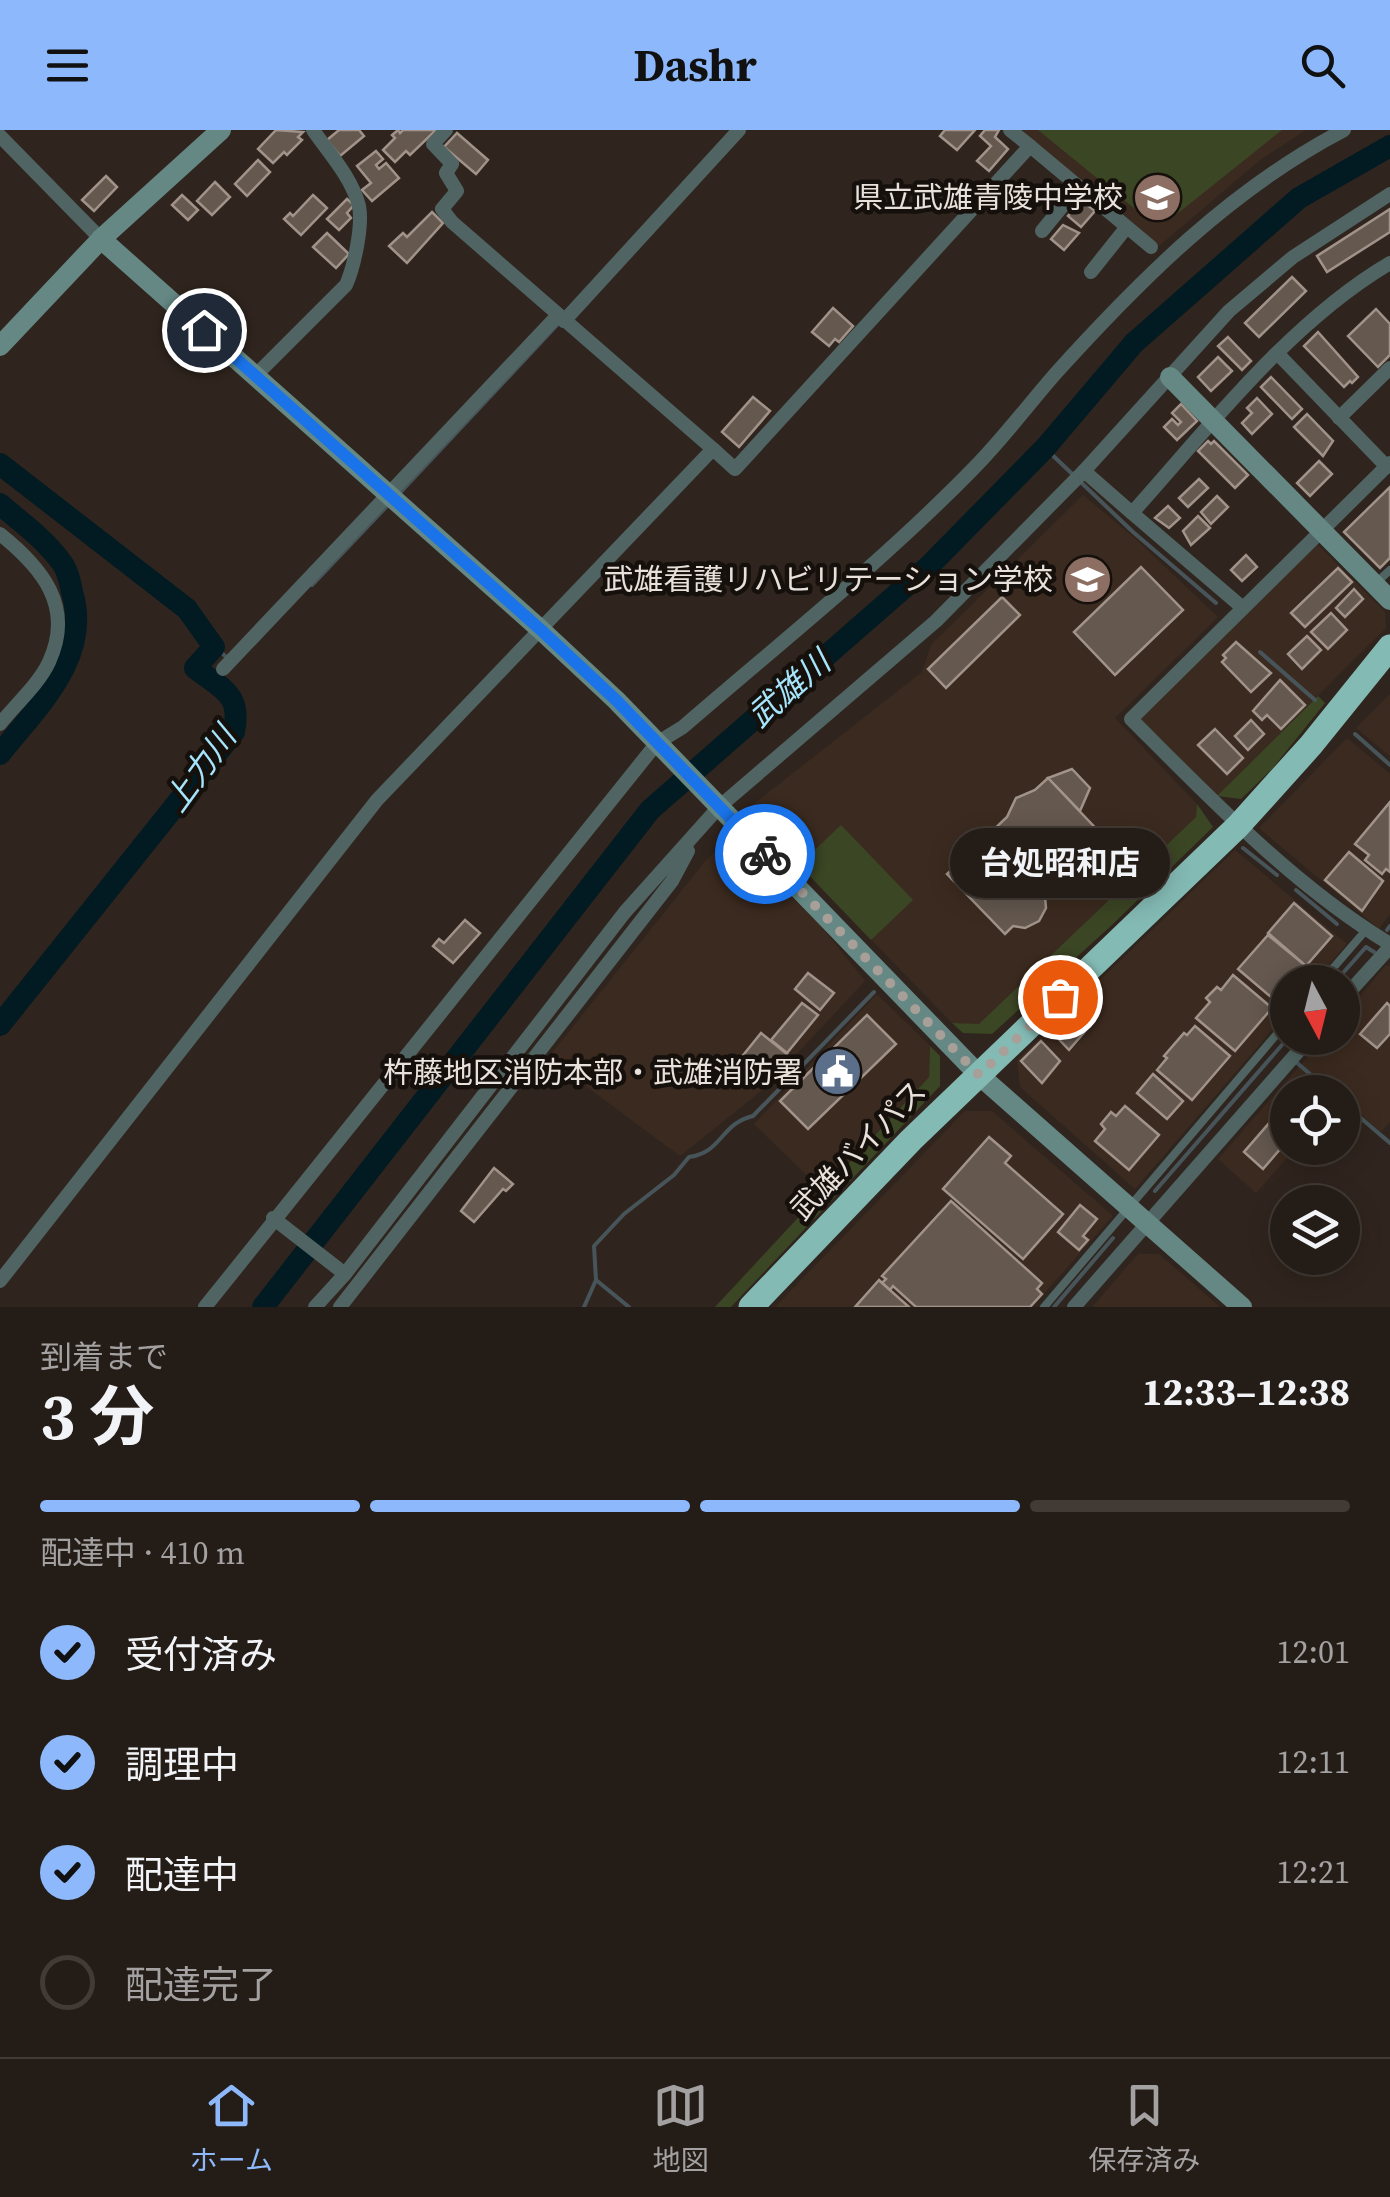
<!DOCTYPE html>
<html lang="ja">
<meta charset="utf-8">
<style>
body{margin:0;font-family:"Source Serif 4","Noto Sans JP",serif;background:#2c251f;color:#f1f3f6;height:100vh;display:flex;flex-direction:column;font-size:38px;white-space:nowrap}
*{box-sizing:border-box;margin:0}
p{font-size:32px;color:#a3a1a1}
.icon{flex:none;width:55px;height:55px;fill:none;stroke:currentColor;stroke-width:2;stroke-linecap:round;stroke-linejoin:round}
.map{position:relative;height:1177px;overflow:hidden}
.panel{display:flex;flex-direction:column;background:#241c16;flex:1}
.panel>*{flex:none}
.needle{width:65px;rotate:173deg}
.tools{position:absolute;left:1270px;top:835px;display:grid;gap:20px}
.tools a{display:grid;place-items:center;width:90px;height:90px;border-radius:50%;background:#241c16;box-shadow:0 5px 25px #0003,0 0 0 2px #413a35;font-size:50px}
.pin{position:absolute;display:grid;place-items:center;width:85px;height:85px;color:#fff;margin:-42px;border:5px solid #fff;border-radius:50%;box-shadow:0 2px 10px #0007}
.courier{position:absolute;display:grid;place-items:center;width:100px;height:100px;margin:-50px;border:8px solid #1a73e8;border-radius:50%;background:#fff;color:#222;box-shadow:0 2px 12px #0007}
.bubble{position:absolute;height:70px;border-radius:35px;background:#241c16;box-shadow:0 5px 25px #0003,0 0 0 2px #413a35;font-size:32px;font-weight:700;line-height:70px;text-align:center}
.overview em{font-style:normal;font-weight:700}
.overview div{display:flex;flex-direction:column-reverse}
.overview{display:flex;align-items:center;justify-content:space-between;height:170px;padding:0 40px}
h1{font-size:65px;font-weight:700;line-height:75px}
.bar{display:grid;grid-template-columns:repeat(4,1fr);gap:15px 10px;align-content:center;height:120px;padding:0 40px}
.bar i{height:12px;border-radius:8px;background:#413a35}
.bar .current{background:#8db9fc}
.bar p{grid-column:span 4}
ol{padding:0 40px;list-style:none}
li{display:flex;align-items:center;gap:30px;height:110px}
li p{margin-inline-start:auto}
li .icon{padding:10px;border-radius:50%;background:#8db9fc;color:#111;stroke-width:4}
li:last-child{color:#a3a1a1}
li i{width:55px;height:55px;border:5px solid #413a35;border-radius:50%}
header{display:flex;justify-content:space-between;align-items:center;height:130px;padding:0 40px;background:#8db9fc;color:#111;font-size:45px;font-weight:700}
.dock{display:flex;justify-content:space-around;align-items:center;height:140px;border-top:2px solid #413a35;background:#241c16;font-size:28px;color:#a3a1a1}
.dock a{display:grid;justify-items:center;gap:5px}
.dock .current{color:#8db9fc}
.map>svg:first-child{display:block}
.built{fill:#3b2a1f}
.green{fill:#3b4624}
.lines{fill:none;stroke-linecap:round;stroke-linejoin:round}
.stream{stroke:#47555a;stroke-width:4}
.river{stroke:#021a22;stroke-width:22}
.building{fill:#64584f;stroke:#a1938a;stroke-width:2.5}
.lane{stroke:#506563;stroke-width:8}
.street{stroke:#506563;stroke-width:14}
.secondary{stroke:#658884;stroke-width:20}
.highway{stroke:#84bab4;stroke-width:25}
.done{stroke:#a89f99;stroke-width:10;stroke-dasharray:0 18}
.route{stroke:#1a73e8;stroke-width:12}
.labels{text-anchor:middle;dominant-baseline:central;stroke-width:9;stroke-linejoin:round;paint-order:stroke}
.poi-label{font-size:30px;fill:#e8e0db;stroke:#15100c;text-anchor:end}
.street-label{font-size:30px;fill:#e8e0db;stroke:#15100c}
.water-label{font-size:32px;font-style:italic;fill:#a5e4fa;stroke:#15100c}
</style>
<header><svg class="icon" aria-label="menu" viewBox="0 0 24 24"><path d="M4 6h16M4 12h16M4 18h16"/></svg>Dashr<svg class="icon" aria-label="search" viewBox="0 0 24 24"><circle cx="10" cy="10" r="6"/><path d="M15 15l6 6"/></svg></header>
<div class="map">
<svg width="1390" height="1177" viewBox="0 0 1390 1177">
<rect width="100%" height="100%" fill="#30251e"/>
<g class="built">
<path d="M1019,0H1306L1260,30L1159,116Z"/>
<path d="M1083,365L1138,411L1218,487L1115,588L1197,674L1196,687L979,895L952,893L746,680L922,542L931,515Z"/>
<path d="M1317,414L1385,482L1386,498L1217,666L1141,589Z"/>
<path d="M1390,564V626L1356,598Z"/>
<path d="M1347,608L1390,644V784L1379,799L1259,698Z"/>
<path d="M732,707L821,796L865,851L765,958L680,1026L548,928L707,729Z"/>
<path d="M1235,720L1347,814L1314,852H1288L1287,883L1135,1059L1020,957L1017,930Z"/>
<path d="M1386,835L1390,836V992L1381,1002L1343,969L1342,962H1288V1018H1296L1256,1063L1218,1029L1324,908H1342L1343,886Z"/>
<path d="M877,864L930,916L929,947L822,1060L754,994Z"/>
<path d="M965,981H992L1113,1086L1032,1177H775Z"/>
<path d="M1138,1124H1159L1220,1177H1092Z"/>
</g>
<g class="green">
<path d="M1038,0H1282L1172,88H1146Z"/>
<path d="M1318,566L1325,573L1272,639L1241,669L1217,666Z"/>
<path d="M1197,674L1213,697L1113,794L992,904L963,903L952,893L979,894L1196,687Z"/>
<path d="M841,695L913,770L871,810L799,735Z"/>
<path d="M930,916L940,926V956L731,1177H715L929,947Z"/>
</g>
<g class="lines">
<g class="stream">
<path d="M1045,318L1133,402L1216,473"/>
<path d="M398,365L559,193"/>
<path d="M312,455L388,375"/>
<path d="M214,517L229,529"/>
<path d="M1260,522L1315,570"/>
<path d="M1355,604L1390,635"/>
<path d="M1243,718L1277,745"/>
<path d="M1296,760L1337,794"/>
<path d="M1387,800L1390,796"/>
<path d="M1335,852L1366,817L1374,822"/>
<path d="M1296,932L1331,962"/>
<path d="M1342,972L1390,1013"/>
<path d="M1155,1061L1288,908"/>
<path d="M596,1150L629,1177"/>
<path d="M584,1177L596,1150L594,1116L624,1084L674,1045L689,1027C723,1022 720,994 753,986L874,862"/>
<path d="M1054,1177L1113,1108"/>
</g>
<g class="river">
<path d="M0,334L187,479L214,517L195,538C222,559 242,564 234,602L0,895"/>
<path d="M0,374C22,393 45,409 62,433C68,441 70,452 72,462C92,527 37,577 0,624"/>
<path d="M263,1177L650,680L930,435L1045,318L1134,213L1299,68L1390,16"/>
</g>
</g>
<g class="building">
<path d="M276,0L303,2L298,7L302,10L287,25L284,22L273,33L258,19Z"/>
<path d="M339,0H359L364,6L340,26L327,10Z"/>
<path d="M398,0L400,3L403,0H436L410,25L406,21L395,32L383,20L395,8L392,5Z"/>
<path d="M945,0H975L957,20L940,6Z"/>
<path d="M985,0H999L995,7L1008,19L989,41L977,31L991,16L980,6Z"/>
<path d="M457,3L488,30L476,44L444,17Z"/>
<path d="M376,21L383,29L376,35L379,39L386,33L399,48L372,71L362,60L371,53L357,36Z"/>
<path d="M258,30L270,42L247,66L235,54Z"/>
<path d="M106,46L117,57L94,81L82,70Z"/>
<path d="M215,52L230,67L212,85L197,71Z"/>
<path d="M182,65L198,80L188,90L172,75Z"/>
<path d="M313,65L327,78L301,105L284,89L290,83L293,86Z"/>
<path d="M347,69L354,75L347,83L351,88L339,100L327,89Z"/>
<path d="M1082,71L1095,81L1081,97L1068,86Z"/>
<path d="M1390,79V102L1327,142L1317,126Z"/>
<path d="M432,82L443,93L407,133L389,116L403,103L407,107Z"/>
<path d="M1063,95L1079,103L1064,120L1051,109Z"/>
<path d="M327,103L349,124L336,138L313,117Z"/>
<path d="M1292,147L1306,161L1259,207L1245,193Z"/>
<path d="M833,178L853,196L839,212L835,209L829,216L812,202Z"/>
<path d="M1376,179L1390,194V225L1378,237L1348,206Z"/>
<path d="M1318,202L1358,247L1352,253L1350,251L1344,257L1304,216Z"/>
<path d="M1228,207L1251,231L1242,240L1218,216Z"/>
<path d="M1218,227L1232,241L1211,261L1198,247Z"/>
<path d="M1271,247L1302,279L1292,289L1261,257Z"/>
<path d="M753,267L770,281L739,317L722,302Z"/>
<path d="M1257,268L1272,284L1252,304L1242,293L1252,283L1247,278Z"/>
<path d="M1181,274L1197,291L1177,310L1164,297L1172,289L1178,295L1181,292L1172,283Z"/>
<path d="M1307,284L1333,311L1323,326L1294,297Z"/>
<path d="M1208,311L1211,314L1214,311L1248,345L1235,358L1198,321Z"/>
<path d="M1319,331L1332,344L1310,366L1297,353Z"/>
<path d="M1199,349L1208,358L1188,377L1179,368Z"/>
<path d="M1390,357V428L1380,438L1344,402Z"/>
<path d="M1217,366L1228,377L1211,394L1201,382Z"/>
<path d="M1168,376L1180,388L1169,398L1155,388Z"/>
<path d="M1198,386L1210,398L1191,415L1183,401Z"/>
<path d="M1246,425L1257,437L1242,451L1231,440Z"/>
<path d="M1141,437L1183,480L1115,545L1074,502Z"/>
<path d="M1338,438L1352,452L1305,497L1291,483Z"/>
<path d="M1354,459L1363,469L1345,487L1336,478Z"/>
<path d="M1002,467L1020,485L946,558L928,539Z"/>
<path d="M1331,483L1347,500L1328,519L1311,502Z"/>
<path d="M1307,506L1321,520L1302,539L1288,524Z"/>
<path d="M1236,512L1271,543L1251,562L1222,532L1226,528L1223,525Z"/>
<path d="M1280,550L1305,575L1281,599L1267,585L1262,590L1253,581Z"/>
<path d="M1251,590L1264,604L1248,620L1235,606Z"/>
<path d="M1215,599L1243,628L1227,644L1198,615Z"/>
<path d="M1072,639L1090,658L1080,681L1048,648Z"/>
<path d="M1048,648L1105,708L1045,766L1046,778L1039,791L1025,798L1013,796L1005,804L947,744L1007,687L1016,668L1035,660Z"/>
<path d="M1390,672V742L1386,739L1382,744L1365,730L1369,725L1355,714Z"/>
<path d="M1349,722L1383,751L1362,781L1325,750Z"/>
<path d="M1294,773L1332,806L1306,836L1268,803Z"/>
<path d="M465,790L480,803L453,833L433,816L439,809L444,813Z"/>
<path d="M1268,805L1307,837L1294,852H1288V860L1277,872L1238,839Z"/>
<path d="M808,843L834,863L820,880L795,859Z"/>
<path d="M1233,845L1272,878L1235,921L1196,888L1210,872L1206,868L1217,857L1221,860Z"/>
<path d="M802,873L818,885L787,923L771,910Z"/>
<path d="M1387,873L1390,876V904L1377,918L1360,904Z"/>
<path d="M1071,883L1087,899L1069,920L1052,902Z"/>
<path d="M867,885L896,914L808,999L780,971Z"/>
<path d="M1195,896L1230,926L1192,970L1157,940L1167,928L1164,926L1184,903L1187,905Z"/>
<path d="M761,903L787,924L766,950L740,929Z"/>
<path d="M1041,911L1060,931L1042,953L1021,931Z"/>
<path d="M1153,944L1183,971L1167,989L1137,963Z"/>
<path d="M1125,976L1159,1005L1129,1040L1095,1011L1105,999L1101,994L1111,982L1116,986Z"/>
<path d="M1277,984L1288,993V1010L1263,1039L1244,1022Z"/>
<path d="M989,1007L1011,1026L1005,1033L1063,1084L1023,1129L943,1059Z"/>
<path d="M494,1038L513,1054L506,1061L503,1059L474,1092L461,1081Z"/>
<path d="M951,1071L1042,1153L1037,1159L1042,1164L1030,1177H916L893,1156L890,1160L882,1153L886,1149L882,1146Z"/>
<path d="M1080,1075L1097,1089L1083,1106L1088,1110L1079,1120L1058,1102Z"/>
<path d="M879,1150L882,1153L909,1177H855Z"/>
</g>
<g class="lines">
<g class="lane">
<path d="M1375,454L1390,440"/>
<path d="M1321,852L1366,800"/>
<path d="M1044,1177L1288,891"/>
</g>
<g class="street">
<path d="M446,0L433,14L452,34L446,43L457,61L442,79L452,92L713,319"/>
<path d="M0,6L101,109"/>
<path d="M1030,16L1151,117"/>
<path d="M1042,101L1078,57"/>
<path d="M1091,142L1126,98"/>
<path d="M564,191L739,0"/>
<path d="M1278,224L1387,337"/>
<path d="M255,246L346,155C354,137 363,96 359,76C352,48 329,23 313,0"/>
<path d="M1339,288L1390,238"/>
<path d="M1390,333L1131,589C1210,668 1294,756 1390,814"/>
<path d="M1084,341L1132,383"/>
<path d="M0,404C41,437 75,476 49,532C39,554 15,575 0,594"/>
<path d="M1243,478L1132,383C1209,297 1291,191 1390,133"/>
<path d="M223,539L558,185"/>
<path d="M1342,870L1390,817"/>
<path d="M273,1088L345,1144"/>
<path d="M0,1151L377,670L713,319L735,339L1030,16L1010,0"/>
<path d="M205,1177L657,613L683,597C780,513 882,432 972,340C1002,310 1028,275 1056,243C1141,149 1231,59 1344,0"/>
<path d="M315,1177L345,1144L625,782L719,677L936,491L1084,341L1229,181L1293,127L1390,64"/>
<path d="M340,1177L672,751L688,721"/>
<path d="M1074,1177L1310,908"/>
</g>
<g class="secondary">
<path d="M101,109L541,500L616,570L979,945L1242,1177"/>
<path d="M0,216L101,109L221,0"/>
<path d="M1170,247L1390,470"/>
</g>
<path class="highway" d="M751,1177L911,1010L1238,696L1311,615L1390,517"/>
</g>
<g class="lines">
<path class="done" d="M765,724L979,945L1060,867"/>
<path class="route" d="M204,200L541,500L616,570L765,724"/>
</g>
<defs>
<symbol id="school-disc" viewBox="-11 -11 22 22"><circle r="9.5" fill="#8d6e63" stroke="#15100c"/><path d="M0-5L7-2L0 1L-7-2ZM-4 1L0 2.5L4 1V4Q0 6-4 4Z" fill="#fff"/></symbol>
<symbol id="university-disc" viewBox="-11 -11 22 22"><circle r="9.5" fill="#8d6e63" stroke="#15100c"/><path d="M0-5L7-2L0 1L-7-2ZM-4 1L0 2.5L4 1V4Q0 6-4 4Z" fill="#fff"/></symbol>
<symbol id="civic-disc" viewBox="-11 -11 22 22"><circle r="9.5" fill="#5c6f8a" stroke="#15100c"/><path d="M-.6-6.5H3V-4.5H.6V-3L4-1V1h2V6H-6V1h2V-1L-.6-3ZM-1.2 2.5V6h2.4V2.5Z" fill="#fff"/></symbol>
</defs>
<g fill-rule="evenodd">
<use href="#school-disc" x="1130" y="40" width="55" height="55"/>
<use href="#university-disc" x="1060" y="422" width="55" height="55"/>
<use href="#civic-disc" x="810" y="914" width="55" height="55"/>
</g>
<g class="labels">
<g class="poi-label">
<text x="1123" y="67">県立武雄青陵中学校</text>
<text x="1053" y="449">武雄看護リハビリテーション学校</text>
<text x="803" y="942">杵藤地区消防本部・武雄消防署</text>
</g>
<g class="street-label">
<text transform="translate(858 1020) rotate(-46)">武雄バイパス</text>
</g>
<g class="water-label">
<text transform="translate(789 559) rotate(-41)">武雄川</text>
<text transform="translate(200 639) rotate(-54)">上力川</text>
</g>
</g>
</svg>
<div class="tools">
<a><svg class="needle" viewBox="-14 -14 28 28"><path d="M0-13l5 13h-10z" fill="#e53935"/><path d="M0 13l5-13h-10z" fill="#a3a1a1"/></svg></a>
<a><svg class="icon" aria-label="locate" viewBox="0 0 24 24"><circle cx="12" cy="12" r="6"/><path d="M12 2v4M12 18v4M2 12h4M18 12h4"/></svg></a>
<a><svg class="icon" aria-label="layers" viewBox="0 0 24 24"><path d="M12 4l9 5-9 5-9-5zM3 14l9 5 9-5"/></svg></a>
</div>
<div class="pin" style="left:1060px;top:867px;background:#ea580c"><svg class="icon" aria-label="bag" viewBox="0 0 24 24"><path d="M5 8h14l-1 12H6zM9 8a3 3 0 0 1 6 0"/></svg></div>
<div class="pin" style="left:204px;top:200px;background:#1f2937"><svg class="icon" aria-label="home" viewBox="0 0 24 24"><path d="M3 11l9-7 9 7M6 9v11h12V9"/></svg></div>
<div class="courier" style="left:765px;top:724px"><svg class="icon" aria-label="bike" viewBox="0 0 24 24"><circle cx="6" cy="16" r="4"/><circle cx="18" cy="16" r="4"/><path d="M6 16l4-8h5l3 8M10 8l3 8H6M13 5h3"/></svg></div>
<div class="bubble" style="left:950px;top:698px;width:220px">台処昭和店</div>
</div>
<section class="panel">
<div class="overview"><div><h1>3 分</h1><p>到着まで</p></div><em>12:33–12:38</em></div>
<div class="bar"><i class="current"></i><i class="current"></i><i class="current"></i><i></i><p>配達中 · 410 m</p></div>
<ol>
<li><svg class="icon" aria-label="check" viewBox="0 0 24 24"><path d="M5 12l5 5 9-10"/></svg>受付済み<p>12:01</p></li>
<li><svg class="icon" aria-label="check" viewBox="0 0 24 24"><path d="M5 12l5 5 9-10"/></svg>調理中<p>12:11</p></li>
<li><svg class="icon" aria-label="check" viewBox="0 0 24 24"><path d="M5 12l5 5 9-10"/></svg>配達中<p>12:21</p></li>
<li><i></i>配達完了</li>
</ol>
</section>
<nav class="dock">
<a class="current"><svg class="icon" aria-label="home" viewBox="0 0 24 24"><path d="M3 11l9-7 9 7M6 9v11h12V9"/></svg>ホーム</a>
<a><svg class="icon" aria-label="map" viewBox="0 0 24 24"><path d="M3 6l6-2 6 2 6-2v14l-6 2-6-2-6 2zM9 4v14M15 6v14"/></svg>地図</a>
<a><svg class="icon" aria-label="saved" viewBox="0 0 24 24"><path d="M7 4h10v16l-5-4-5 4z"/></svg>保存済み</a>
</nav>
